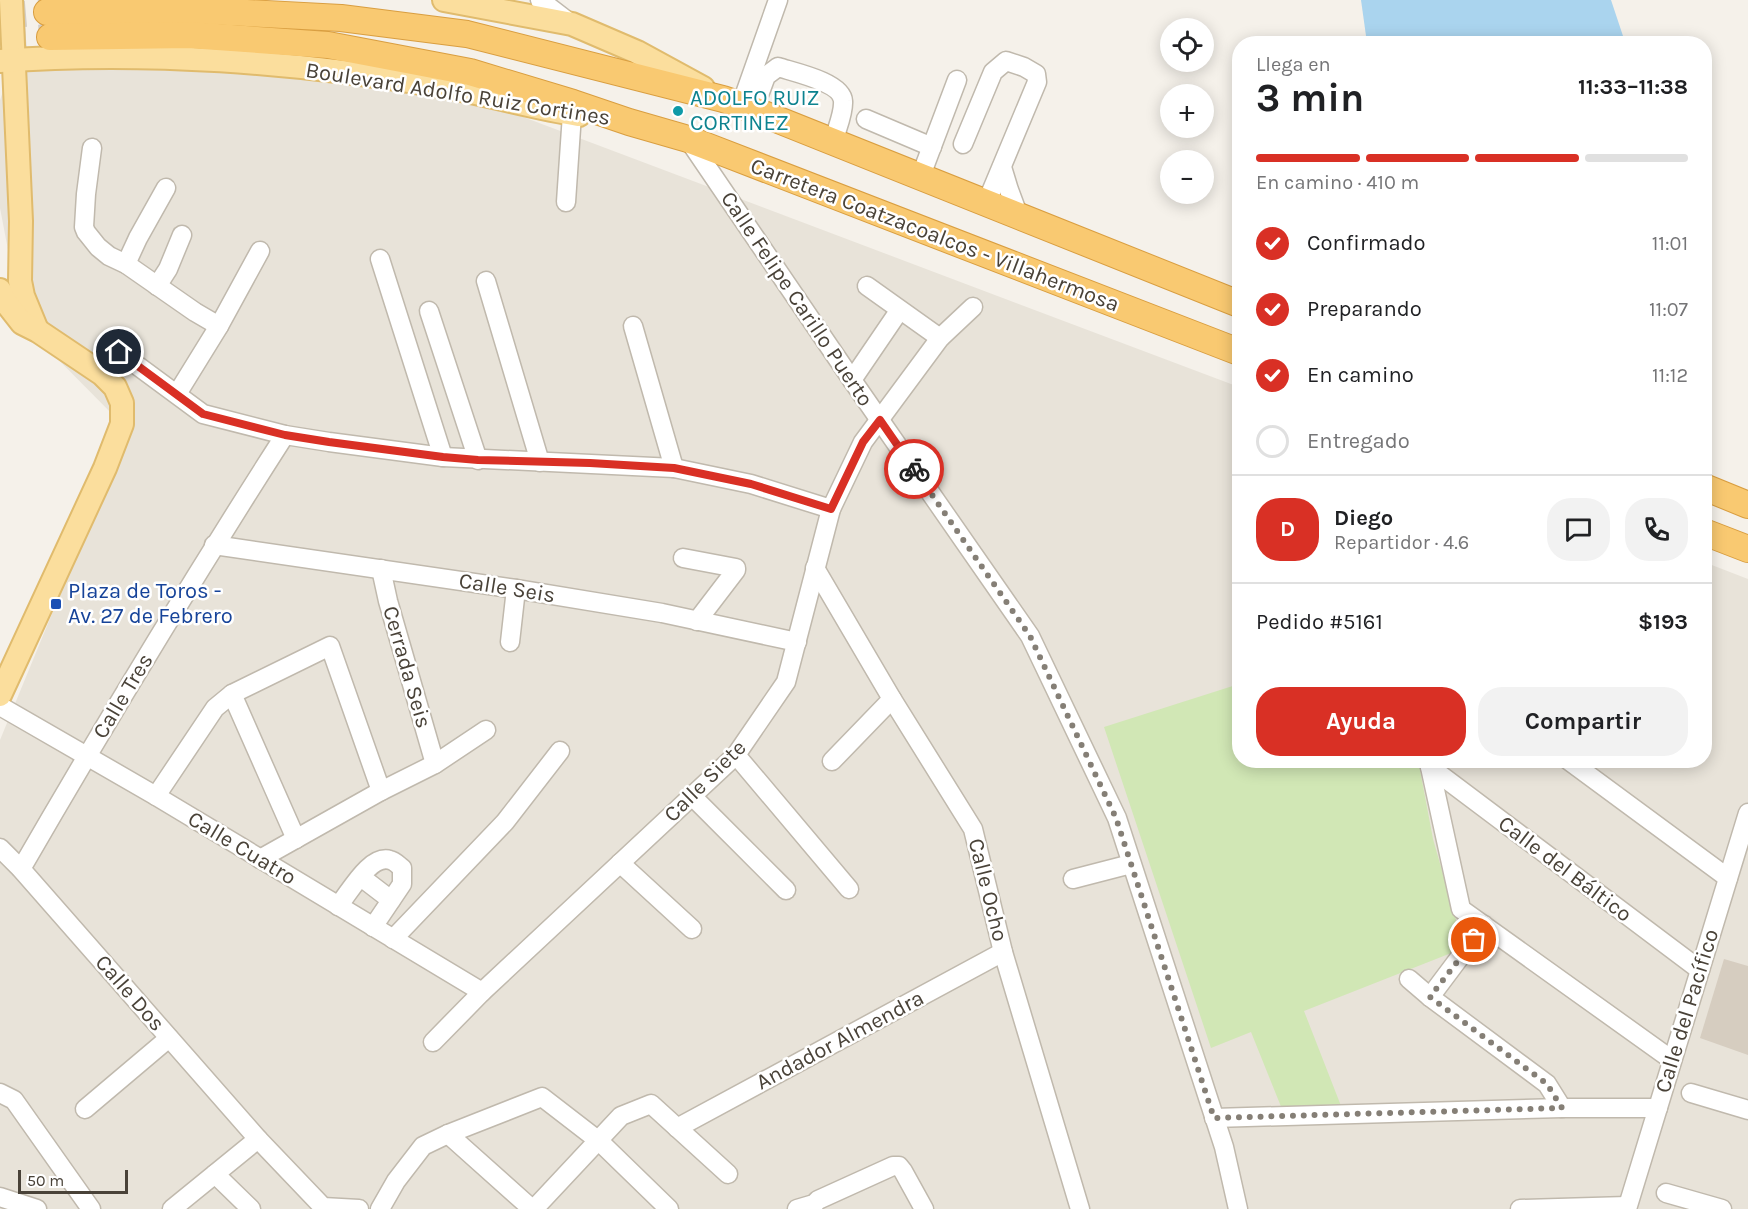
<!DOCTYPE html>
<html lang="es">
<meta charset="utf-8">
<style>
body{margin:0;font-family:Karla,sans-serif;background:#f2f2f2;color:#202124;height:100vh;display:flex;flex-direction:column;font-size:22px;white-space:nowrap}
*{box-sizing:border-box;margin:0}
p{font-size:20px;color:#757577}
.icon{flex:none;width:33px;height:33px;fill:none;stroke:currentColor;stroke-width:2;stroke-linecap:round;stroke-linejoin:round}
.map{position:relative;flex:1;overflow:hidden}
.panel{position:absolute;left:1232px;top:36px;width:480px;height:732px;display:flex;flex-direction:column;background:#fff;border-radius:24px;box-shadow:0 3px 15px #0003}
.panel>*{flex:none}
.fabs{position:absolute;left:1160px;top:18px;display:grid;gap:12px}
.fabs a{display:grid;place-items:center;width:54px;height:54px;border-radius:50%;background:#fff;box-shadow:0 3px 15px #0003;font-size:30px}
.scale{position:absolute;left:18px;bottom:15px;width:110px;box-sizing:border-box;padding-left:6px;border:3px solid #494238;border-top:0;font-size:16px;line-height:21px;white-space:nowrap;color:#494238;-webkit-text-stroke:4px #fff;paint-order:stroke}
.pin{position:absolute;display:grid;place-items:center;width:51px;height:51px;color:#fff;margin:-26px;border:3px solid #fff;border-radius:50%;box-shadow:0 2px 6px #0007}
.courier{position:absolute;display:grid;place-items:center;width:60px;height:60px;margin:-30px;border:4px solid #d93025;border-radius:50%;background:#fff;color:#222;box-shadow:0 2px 8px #0007}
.headline em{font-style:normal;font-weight:700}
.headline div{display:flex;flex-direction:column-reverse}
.headline{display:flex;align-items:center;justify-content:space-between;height:102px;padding:0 24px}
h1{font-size:39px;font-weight:700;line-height:45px}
.bar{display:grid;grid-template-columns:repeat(4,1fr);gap:9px 6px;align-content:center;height:72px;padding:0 24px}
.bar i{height:8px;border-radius:4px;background:#e0e0e0}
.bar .on{background:#d93025}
.bar p{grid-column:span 4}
.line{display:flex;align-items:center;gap:15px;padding:0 24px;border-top:2px solid #e0e0e0}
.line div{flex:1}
.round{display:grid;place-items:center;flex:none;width:63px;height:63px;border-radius:24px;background:#f2f2f2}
ol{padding:0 24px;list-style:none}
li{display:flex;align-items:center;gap:18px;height:66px}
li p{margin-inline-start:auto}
li .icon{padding:6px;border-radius:50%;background:#d93025;color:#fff;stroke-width:4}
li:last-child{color:#757577}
li i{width:33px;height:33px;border:3px solid #e0e0e0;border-radius:50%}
.cta{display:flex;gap:12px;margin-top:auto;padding:12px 24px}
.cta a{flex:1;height:69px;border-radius:24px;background:#d93025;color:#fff;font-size:24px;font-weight:700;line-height:69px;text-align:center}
.cta a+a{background:#f2f2f2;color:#202124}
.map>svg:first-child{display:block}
.residential{fill:#e8e3d9}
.green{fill:#d1e7b5}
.water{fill:#aad4ee}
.building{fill:#d6cdc0}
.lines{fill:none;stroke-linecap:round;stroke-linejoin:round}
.highway-tunnel{stroke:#d3cec6;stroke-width:26;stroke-dasharray:26 13;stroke-linecap:butt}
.minor-casing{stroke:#c0b9ad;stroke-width:21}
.major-casing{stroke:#e0bb6d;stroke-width:26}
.highway-casing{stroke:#d99e40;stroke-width:28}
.minor{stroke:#fff;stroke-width:18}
.major{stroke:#fbde9d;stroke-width:22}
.highway{stroke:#f9c971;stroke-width:26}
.done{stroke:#857f76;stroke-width:6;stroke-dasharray:0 10.8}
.route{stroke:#d93025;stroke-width:8}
.culture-dot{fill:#0f9aa8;stroke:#fff;stroke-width:2}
.transit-dot{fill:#1a4fb4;stroke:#fff;stroke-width:2}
.labels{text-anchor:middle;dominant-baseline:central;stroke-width:5;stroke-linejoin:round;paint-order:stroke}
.street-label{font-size:22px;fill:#494238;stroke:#fff}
.culture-label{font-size:22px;fill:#0d838f;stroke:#fff;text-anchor:start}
.transit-label{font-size:22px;fill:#164399;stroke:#fff;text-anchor:start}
</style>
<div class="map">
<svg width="1748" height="1209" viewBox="0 0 1748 1209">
<rect width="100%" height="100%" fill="#f5f1ea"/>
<path class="residential" d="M14,60L441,86L1239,387V760H1704V562L1748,579V1209H0V740L56,604L122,424L22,323L0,208V100Z"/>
<path class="green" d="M1239,684V760L1422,761L1420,770L1433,839L1464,948L1304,1011L1343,1111L1284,1114L1251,1032L1211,1048L1104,727Z"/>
<path class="water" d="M1361,0H1611L1625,42L1367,43Z"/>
<path class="building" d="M1724,959L1748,966V1055L1700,1038Z"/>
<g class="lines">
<g class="highway-tunnel">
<path d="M0,16L47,12"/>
<path d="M0,40L50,37"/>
</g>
<defs>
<g id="minor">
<path d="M540,0L570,23"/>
<path d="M741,105L778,0"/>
<path d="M753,111L766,76L778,67C793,72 842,82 843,101C844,114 836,130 833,143"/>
<path d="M866,119L932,147"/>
<path d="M688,139L852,380L1030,636L1117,818L1224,1147L1238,1209"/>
<path d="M963,144L993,72L1006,61L1024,67L1036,74L1037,82L986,204"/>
<path d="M92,148L86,194L84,227L86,232L98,247L109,256L126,264L195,312L219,326"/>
<path d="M1002,167L1009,190L1019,217"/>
<path d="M920,178L957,80"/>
<path d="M566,202L572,114"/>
<path d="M380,259L443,457"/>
<path d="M126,264L138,238L166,188"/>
<path d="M486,281L540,462"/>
<path d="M157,286L168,269L182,235"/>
<path d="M867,286L940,338"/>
<path d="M429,311L478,460"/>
<path d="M633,326L674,468"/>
<path d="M119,352L203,414L285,435L329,442L443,457L674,468L751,484L831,509"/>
<path d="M852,380L899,311"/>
<path d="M177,394L219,326L260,251"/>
<path d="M214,545L516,589L662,613L797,642"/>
<path d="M683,558L736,568V570L697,621"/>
<path d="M815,568L892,699L973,829L1003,952L1080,1209"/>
<path d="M381,569L388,601L435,764"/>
<path d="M510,642L516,589"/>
<path d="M232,694L296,839"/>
<path d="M0,706L156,796L482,992"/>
<path d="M736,755L849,889"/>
<path d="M1431,760L1430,767L1461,909L1672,1060"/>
<path d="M1568,760L1728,878"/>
<path d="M832,761L892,699"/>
<path d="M1430,767L1700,970"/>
<path d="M156,796L215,708L232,694L330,646L381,791"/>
<path d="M693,797L786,890"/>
<path d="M0,848L21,869L258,1139L323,1207L359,1209"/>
<path d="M260,859L381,791L435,764L486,730"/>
<path d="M620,863L692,929"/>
<path d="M21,869C106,722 194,577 285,435"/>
<path d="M361,877L391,900"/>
<path d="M1073,879L1131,864"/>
<path d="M338,906C350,892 370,854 390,860C395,861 399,866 402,868V884L373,927"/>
<path d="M393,939L505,822L560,751"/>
<path d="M1409,979L1430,997L1547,1084L1562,1108"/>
<path d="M1430,997L1484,925"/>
<path d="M433,1042L482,992L736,755L786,682L831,509L863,442L940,338L973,307"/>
<path d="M0,1093L14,1100L91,1209"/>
<path d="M1691,1093L1748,1110"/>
<path d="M85,1109L169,1038"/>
<path d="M1214,1118L1562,1108H1658"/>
<path d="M677,1128L1003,952"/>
<path d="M448,1134L532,1209"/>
<path d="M215,1174L251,1209"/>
<path d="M1666,1193L1722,1209"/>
<path d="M0,1197L37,1209"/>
<path d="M172,1209L258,1139"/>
<path d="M380,1209L396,1181L423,1146L448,1134L542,1097L599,1141L669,1209"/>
<path d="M534,1209L621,1116L651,1104L728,1174"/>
<path d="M797,1209L814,1204L818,1200L893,1166H899L903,1171L924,1209"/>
<path d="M1520,1209L1627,1206"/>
<path d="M1627,1209L1748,813"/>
</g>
<g id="major">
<path d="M11,0L21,221L20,281L23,296L37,330"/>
<path d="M444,0L572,24L637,52L703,88"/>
<path d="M0,61C143,50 298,62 440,86C487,94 532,108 579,115"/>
<path d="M0,290L4,300L22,323L38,331L102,374L115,387L122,403V424L105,468L0,695"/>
</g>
<g id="highway">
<path d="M47,12L190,10L341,18L467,34L723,99L741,105L1239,304"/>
<path d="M50,37L189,35L328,45L470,72L573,103L629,122L688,139L1239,352"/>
<path d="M1704,487L1748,505"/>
<path d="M1704,532L1748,549"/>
</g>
</defs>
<use href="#minor" class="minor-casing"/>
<use href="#major" class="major-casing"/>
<use href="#highway" class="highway-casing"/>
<use href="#minor" class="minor"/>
<use href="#major" class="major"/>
<use href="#highway" class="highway"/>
</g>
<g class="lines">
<path class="done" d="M914,469L1030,636L1116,818L1214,1118L1562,1108L1547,1084L1430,997L1474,940"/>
<path class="route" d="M119,352L203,414L285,435L329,442L443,457L478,460L590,463L674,468L751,484L831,509L863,442L880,420L914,469"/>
</g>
<circle class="culture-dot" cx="678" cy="111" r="6"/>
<rect class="transit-dot" x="50" y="598" width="12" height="12" rx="3"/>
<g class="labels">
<g class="street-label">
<text transform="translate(458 94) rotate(9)">Boulevard Adolfo Ruiz Cortines</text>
<text transform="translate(935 235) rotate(21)">Carretera Coatzacoalcos - Villahermosa</text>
<text transform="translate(797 299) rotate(56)">Calle Felipe Carillo Puerto</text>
<text transform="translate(507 588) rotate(9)">Calle Seis</text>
<text transform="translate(407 667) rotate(74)">Cerrada Seis</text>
<text transform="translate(123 696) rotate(-59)">Calle Tres</text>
<text transform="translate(705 781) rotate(-45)">Calle Siete</text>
<text transform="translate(242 848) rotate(31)">Calle Cuatro</text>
<text transform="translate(1565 869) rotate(37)">Calle del Báltico</text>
<text transform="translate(988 890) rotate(76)">Calle Ocho</text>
<text transform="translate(130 993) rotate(49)">Calle Dos</text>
<text transform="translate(1687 1011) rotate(-73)">Calle del Pacífico</text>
<text transform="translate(840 1040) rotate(-28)">Andador Almendra</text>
</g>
<g class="culture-label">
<text x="690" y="98">ADOLFO RUIZ<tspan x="690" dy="25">CORTINEZ</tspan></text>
</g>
<g class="transit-label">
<text x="68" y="591">Plaza de Toros -<tspan x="68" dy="25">Av. 27 de Febrero</tspan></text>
</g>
</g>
</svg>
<div class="fabs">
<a><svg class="icon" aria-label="locate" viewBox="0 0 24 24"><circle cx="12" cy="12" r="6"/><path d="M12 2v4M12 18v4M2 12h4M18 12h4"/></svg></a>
<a>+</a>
<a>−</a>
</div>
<div class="scale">50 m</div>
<div class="pin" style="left:1474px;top:940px;background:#ea580c"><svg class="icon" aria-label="bag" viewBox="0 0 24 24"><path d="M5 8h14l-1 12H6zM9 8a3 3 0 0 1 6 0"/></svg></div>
<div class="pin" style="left:119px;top:352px;background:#1f2937"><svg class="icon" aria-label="home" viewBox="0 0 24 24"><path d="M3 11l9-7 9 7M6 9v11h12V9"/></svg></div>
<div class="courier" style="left:914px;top:469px"><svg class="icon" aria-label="bike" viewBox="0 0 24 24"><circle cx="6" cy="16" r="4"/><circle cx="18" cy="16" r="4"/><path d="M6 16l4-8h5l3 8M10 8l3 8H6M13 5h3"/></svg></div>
<section class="panel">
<div class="headline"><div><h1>3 min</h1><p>Llega en</p></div><em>11:33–11:38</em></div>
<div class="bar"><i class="on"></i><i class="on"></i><i class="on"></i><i></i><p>En camino · 410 m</p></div>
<ol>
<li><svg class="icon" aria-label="check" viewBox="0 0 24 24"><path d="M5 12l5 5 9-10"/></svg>Confirmado<p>11:01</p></li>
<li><svg class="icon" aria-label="check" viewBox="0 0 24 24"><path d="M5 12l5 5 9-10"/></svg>Preparando<p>11:07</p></li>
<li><svg class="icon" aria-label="check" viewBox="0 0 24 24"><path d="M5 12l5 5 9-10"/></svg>En camino<p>11:12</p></li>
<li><i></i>Entregado</li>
</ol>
<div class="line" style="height:108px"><b class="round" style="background:#d93025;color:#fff">D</b><div><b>Diego</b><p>Repartidor · 4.6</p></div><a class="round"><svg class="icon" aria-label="chat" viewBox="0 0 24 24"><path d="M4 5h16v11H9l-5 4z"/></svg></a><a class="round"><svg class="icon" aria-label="phone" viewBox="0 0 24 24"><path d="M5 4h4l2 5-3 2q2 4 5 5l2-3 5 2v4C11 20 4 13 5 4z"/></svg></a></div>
<div class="line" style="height:78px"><div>Pedido #5161</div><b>$193</b></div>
<div class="cta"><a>Ayuda</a><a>Compartir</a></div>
</section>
</div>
